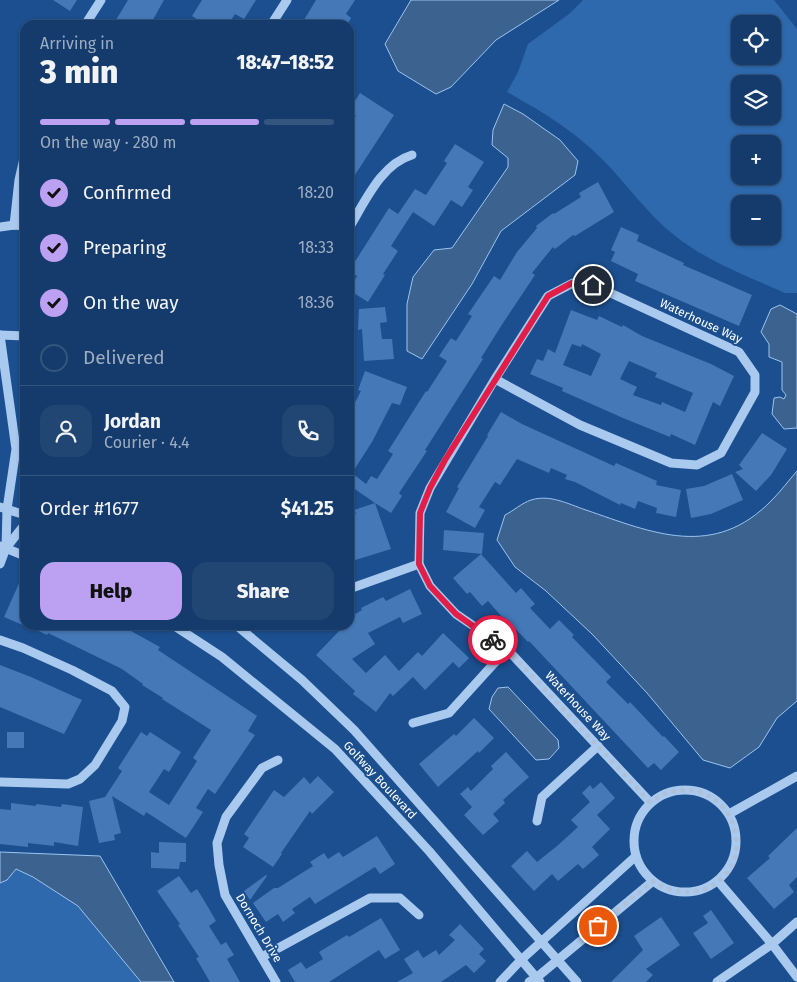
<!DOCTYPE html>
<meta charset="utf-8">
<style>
body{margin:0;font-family:"Fira Sans",sans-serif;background:#214673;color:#f1f3f6;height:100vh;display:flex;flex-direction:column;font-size:19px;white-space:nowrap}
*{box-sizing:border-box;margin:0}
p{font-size:16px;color:#9dadc1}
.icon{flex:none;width:28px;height:28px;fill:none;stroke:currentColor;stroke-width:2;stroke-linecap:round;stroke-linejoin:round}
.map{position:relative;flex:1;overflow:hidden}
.drawer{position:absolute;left:20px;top:20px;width:334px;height:610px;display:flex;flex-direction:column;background:#143b6b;border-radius:15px;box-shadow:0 1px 4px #0004,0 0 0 1px #33557e}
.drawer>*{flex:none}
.buttons{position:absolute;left:731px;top:15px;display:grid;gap:10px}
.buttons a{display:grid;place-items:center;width:50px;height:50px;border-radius:10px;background:#143b6b;box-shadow:0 1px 4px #0004,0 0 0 1px #33557e;font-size:25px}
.pin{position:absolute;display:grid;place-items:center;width:42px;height:42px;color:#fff;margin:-21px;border:2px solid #fff;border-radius:50%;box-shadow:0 1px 5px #0007}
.courier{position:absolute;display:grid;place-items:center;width:50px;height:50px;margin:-25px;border:4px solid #e11d48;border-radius:50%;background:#fff;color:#222;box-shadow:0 1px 6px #0007}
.overview em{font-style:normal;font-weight:800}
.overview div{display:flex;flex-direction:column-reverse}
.overview{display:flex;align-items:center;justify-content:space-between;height:85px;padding:0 20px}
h1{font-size:32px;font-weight:800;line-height:38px}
.bar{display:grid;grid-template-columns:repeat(4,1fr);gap:8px 5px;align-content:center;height:60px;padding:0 20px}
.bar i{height:6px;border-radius:4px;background:#33557e}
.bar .active{background:#bca0f2}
.bar p{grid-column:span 4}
.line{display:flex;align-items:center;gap:12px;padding:0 20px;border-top:1px solid #33557e}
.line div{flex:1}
.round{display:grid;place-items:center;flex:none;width:52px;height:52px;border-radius:15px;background:#214673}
ol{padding:0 20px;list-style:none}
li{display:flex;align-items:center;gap:15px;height:55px}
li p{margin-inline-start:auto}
li .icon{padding:5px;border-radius:50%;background:#bca0f2;color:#111;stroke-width:4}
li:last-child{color:#9dadc1}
li i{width:28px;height:28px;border:2px solid #33557e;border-radius:50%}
.primary-button{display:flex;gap:10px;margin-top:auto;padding:10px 20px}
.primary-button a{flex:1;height:58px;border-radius:15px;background:#bca0f2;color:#111;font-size:20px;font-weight:800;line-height:58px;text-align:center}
.primary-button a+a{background:#214673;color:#f1f3f6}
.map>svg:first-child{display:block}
.green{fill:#2e69ad;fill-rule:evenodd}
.water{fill:#3c6290;stroke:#9cc4f0}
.building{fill:#4478b7;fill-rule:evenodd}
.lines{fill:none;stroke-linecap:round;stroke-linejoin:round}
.minor{stroke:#a9c9ee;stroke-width:9}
.done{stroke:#afc1d8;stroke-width:5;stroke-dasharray:0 9}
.route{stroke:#e11d48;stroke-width:6}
.labels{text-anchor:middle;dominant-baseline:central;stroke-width:4;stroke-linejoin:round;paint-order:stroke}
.street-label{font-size:12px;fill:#fff;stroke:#1b4f8f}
</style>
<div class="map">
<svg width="797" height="982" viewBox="0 0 797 982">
<rect width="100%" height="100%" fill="#1b4f8f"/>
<g class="green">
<path d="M583,0H774L797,29V293H785C747,276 706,261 674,235C647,214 627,184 603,160C573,130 544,113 507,92L518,72L528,44L569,14ZM740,24H772V56H740ZM740,84H772V116H740ZM740,144H772V176H740ZM740,204H772V236H740Z"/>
<path d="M0,852L100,856L174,982H0Z"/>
</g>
<g class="water">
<path d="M411,0H559L496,40L451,87L436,94L398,71L385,44Z"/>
<path d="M504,104L523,114L560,140L578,161L575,175L501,231L472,284L422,359L407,351V304L413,277L434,250L452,248L508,167V158L492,145L493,130Z"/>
<path d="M780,305L797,314V428L784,429L772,414L774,398L780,397L784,399L786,395L782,390V362L769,357V344L761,332L771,309Z"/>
<path d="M797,471V701L777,718L759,747L730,768L703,760L647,693L592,634L546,591L515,567L497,540L505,515C513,511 522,503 531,500C550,494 568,504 586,510C653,533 714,560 772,500C781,491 789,480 797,471Z"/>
<path d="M508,687L558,740L559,748L549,759L536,760L489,709L492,697L498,688Z"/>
<path d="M0,852L100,856L174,982H141L78,906L33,877L16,869L7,880L0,883Z"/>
</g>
<g class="building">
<path d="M53,0H77L70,11Z"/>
<path d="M128,0H164L150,25H113Z"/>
<path d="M202,0H256L244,19L235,14L228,25H206L192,16Z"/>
<path d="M316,0H355L346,14L351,18L347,25H301Z"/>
<path d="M360,93L394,115L349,184V127L356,116L349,110Z"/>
<path d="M455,144L484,162L468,187L473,190L462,207L451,200L434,226L413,212L391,246L398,251L383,274L385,275L368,302L349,290L357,276L349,271L389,208L398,214L415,189L426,195L447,163L444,161Z"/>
<path d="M598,182L614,212L575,236L573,235L555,249L553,247L532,273L535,275L503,323L481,358L483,359L425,450L427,451L399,493L402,496L391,513L375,503L391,549L349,562V517L356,514L354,510L375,503L349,485V414L361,391L358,390L365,371L407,387L400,405L392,403L372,442L352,473L366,484L371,476L377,479L393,454L388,451L426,391L427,392L447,361L439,356L451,338L456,341L472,316L468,314L494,276L500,280L517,252L537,228L536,226L553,213L554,214L581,197L579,193Z"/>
<path d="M621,227L639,235L637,241L684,263L683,265L752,295L739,326L635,281L638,274L611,261L615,252L611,250Z"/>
<path d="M385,307L387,322L380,323L382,339H392L394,359L364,361L362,329L358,330L359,309Z"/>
<path d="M571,310L597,320L599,316L622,327L623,325L642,336L711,364L734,376L720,406L713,402L695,445L671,434L670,437L623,418L562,391L563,388L530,374L537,359L543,361L548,349L555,353ZM572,344L581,347L582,344L601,354L591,376L563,365ZM629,361L657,373L655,377L693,393L685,412L662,402L661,405L633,395L637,387L620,379Z"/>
<path d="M501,412L522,424L614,466L616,463L657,481L656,485L681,490L676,517L656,513L657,508L638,501L635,509L621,503L620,505L575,482L565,479L567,475L551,468L549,473L517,459L500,485L495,482L479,507L485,510L475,528L446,512L459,488L457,487L488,436L487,435Z"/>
<path d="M762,433L787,449L771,475L756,491L735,472L743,469L739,465Z"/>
<path d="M732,474L743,500L711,514L691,518L686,489L704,486Z"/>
<path d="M444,530L484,533L482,554L443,550Z"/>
<path d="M481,554L516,593L521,588L535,604L530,608L550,629L559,620L574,635L572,637L611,677L606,682L628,704L630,702L663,737L664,736L679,752L661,770L654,763L648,768L529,641L528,642L504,617L503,618L488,601L482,606L470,592L467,594L453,578Z"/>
<path d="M25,570V626L4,617Z"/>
<path d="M410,589L422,614L403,623L400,617L368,633L375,644L352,659L366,673L385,655L399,671L418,652L422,656L443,633L469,658L459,668L453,662L425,690L413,677L393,696L390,693L376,712L353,694L355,691L316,655L340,630L337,625H349V618L362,610L361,608L383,597L386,601Z"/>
<path d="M26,625H120L160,647L158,650L257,716L248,731L255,735L215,794L208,789L196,808L203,812L186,838L146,812L144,816L112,796L121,833L114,835L115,840L99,843L89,801L105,797L122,771L118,768L141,732L147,736L150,732L181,752L169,772L164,769L149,792L169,805L197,761L193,758L211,730L162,699L163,698L142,685L143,684L122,669L48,633L47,635Z"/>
<path d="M0,665L31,677L82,700L64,734L0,707Z"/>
<path d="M474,718L494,738L479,753L478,751L438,787L419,764L454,734L456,736Z"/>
<rect x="7" y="732" width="17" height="16"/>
<path d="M506,752L529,777L503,800L505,803L493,814L499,821L483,835L464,815L472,807L460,794L468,787L471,791L493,769L491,766Z"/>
<path d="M318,776L334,792L312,814L310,811L281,853L282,854L273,867L243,847L249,838L244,834L274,790L284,797L304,777L310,784Z"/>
<path d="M601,782L615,798L597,815L610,829L592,847L599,855L583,869L578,864L558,881L552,874L534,891L511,866L527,851L537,862L557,846L578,827L571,820L590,802L582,793L590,785L593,789Z"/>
<path d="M11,803L36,806V804L61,807L62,804L83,807L78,846L54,842V846L28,843V847L0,844V809L11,810Z"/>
<path d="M797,828V877L789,885L794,892L774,909L747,878L770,858L768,856Z"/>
<path d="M377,836L395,864L380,874L375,867L315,904L310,897L292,909L295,913L283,922L278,914L266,922L253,903L274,888H278L313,866L310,862L324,853L328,859L339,852L343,857Z"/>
<path d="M159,842L186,843V862H180L179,869L151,868V852L159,853Z"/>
<path d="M266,875L267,876L250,900L244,891Z"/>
<path d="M179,876L191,893L197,889L205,902L216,921L209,926L221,945L226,942L234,955L227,959L240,982H210L196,958L199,957L178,925L180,924L157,891Z"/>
<path d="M711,910L734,943L711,959L693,933L708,923L703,916Z"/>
<path d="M661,917L680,945L646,969L653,975L646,982H611L643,950L634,936Z"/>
<path d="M381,918L400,950L385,959L379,950L329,982H295L288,970L301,962L306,969L323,959L319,952L347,935L349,937Z"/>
<path d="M460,924L484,949L479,954L486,961L474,973L466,965L441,982H397L413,973L404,959L418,950L423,958L436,950L439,955L455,940L449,935Z"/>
</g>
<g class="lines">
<g class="minor">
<path d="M85,25L101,0"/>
<path d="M271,25L287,0"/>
<path d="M14,225L19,180L25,154"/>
<path d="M0,227L14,225L25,226"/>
<path d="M349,228C365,202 381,164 412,155"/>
<path d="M0,335L25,336"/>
<path d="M495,379L580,425L671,463L697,465L721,453L755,392V375L739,352L593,285L573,283L548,296L495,379L430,488L420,513L419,564L430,586L456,614L507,649L650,802"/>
<path d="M0,507L25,515"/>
<path d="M0,546L25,556"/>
<path d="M6,548L25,524"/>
<path d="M0,564L6,548L7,509L16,449L0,335"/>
<path d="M349,589L419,564"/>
<path d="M173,625L222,657L335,749L429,851L540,982"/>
<path d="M236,625L302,680L354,730L577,982"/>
<path d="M0,640L23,648L72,670L112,691L125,707L122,721L95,765L80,779L68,784L0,782"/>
<path d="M413,723L449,713L507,649"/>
<circle cx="685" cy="841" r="51"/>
<path d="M729,814L797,776"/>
<path d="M537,821L542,797L598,746"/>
<path d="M718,881L772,944L797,977"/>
<path d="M262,957L370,898H400L419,915"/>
<path d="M276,982L225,895L219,865L217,843L226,817L262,768L278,760"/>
<path d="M500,982L521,960L636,856"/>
<path d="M529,982L536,978L653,881"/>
<path d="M717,982L772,944L797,922"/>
</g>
</g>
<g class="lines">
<path class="done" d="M493,640L507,649L650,802C656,799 661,795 667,793C732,772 766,866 704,889C685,895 669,891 653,881L598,926"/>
<path class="route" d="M493,640L456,614L430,586L419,564L420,513L430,488L445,460L548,296L572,283L593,285"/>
</g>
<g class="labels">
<g class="street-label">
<text transform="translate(701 321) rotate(25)">Waterhouse Way</text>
<text transform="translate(578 706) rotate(47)">Waterhouse Way</text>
<text transform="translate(380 780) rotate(47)">Golfway Boulevard</text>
<text transform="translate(259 928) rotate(59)">Dornoch Drive</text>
</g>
</g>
</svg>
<div class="buttons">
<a><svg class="icon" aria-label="locate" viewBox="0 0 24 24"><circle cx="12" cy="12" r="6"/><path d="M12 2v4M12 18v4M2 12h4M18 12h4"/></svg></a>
<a><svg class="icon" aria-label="layers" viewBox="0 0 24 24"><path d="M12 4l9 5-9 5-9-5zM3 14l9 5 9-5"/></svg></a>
<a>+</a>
<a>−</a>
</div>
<div class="pin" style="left:598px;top:926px;background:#ea580c"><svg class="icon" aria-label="bag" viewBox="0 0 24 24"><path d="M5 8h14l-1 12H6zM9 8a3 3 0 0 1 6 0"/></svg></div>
<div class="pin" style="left:593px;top:285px;background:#1f2937"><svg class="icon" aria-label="home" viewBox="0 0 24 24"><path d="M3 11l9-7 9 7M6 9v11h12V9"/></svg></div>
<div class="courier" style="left:493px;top:640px"><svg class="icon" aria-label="bike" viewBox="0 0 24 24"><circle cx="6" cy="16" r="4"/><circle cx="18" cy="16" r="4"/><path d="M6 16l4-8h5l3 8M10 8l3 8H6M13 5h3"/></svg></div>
<section class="drawer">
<div class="overview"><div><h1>3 min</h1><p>Arriving in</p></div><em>18:47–18:52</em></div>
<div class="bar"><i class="active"></i><i class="active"></i><i class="active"></i><i></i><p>On the way · 280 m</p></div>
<ol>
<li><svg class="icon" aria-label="check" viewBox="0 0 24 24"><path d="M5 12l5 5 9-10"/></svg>Confirmed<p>18:20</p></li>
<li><svg class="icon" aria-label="check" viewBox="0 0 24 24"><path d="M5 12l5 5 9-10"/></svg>Preparing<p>18:33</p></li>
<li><svg class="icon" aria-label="check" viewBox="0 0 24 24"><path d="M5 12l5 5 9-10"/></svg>On the way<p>18:36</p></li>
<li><i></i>Delivered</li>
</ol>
<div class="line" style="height:90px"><a class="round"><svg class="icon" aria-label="person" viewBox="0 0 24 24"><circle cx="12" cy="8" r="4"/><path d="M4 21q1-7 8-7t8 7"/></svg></a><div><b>Jordan</b><p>Courier · 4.4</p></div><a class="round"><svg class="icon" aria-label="phone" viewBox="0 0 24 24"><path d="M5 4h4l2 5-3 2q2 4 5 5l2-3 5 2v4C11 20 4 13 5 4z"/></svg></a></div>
<div class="line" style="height:65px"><div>Order #1677</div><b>$41.25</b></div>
<div class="primary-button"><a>Help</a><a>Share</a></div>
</section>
</div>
